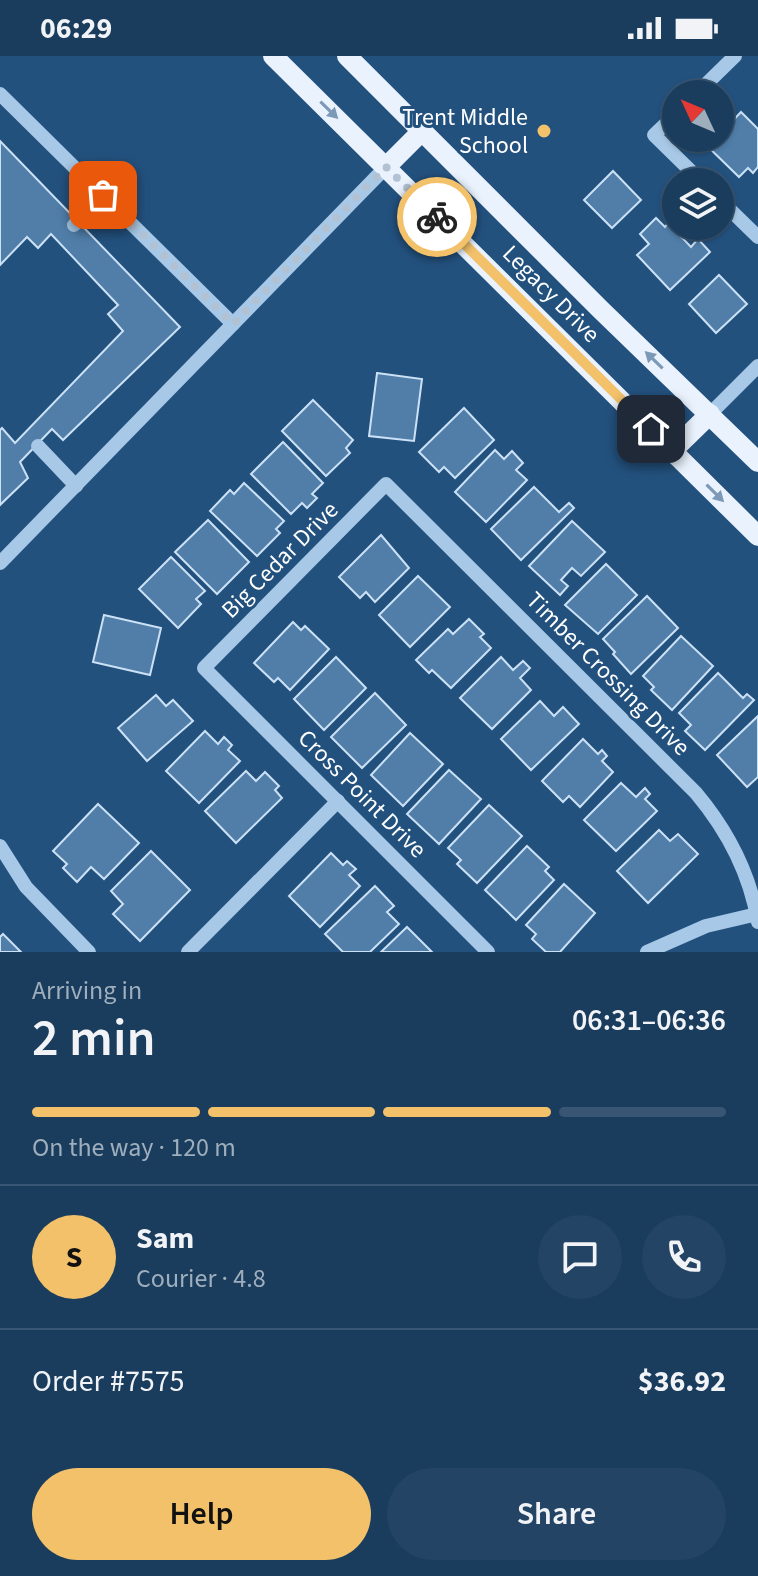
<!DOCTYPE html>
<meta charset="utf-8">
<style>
body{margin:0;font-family:"Source Sans 3",sans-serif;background:#234464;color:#f1f3f6;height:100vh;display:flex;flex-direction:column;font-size:30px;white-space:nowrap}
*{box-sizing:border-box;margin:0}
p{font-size:26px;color:#9faebc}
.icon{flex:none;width:44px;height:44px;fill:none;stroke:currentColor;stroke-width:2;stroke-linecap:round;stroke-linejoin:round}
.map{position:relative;height:896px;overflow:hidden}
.panel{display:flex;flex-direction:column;background:#1a3d5e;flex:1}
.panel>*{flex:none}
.needle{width:52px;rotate:314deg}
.buttons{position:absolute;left:662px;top:24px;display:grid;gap:16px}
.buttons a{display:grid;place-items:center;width:72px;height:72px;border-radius:50%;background:#1a3d5e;box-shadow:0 2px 6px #0004,0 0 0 2px #385673;font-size:40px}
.pin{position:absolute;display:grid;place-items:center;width:68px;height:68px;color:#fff;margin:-34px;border-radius:16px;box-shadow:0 4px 12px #0006}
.courier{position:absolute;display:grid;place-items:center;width:80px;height:80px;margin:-40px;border:6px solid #f2c16a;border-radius:50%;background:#fff;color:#222;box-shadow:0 2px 10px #0007}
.head em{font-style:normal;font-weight:600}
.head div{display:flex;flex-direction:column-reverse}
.head{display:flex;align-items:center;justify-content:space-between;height:136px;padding:0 32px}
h1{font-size:52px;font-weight:600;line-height:60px}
.bar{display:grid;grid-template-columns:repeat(4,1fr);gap:12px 8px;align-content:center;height:96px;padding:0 32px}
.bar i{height:10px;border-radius:6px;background:#385673}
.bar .active{background:#f2c16a}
.bar p{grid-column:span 4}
.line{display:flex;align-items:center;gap:20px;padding:0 32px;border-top:2px solid #385673}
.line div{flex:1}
.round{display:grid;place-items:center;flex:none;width:84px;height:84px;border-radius:42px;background:#234464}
.cta{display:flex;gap:16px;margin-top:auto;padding:16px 32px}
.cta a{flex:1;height:92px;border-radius:48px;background:#f2c16a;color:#111;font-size:32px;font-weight:600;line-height:92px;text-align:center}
.cta a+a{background:#234464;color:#f1f3f6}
.status{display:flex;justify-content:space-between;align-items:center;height:56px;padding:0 40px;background:#1a3d5e;direction:ltr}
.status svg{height:22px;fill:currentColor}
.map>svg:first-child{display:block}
.building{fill:#507ea9;stroke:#cbe1f5;stroke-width:2}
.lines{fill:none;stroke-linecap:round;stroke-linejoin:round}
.minor{stroke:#a7c8e6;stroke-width:14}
.major{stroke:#e9f2fd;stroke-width:20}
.oneway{fill:#7c99b7}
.done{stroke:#b2c2d2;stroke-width:8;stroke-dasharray:0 14.4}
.route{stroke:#f2c16a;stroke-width:10}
.poi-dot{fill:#f2c16a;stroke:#23517e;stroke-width:3}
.labels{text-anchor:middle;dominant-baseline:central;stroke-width:6;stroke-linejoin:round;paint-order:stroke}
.poi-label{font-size:24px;fill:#fff;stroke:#23517e;text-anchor:end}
.street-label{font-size:24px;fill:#fff;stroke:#23517e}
</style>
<div class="status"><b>06:29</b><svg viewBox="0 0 49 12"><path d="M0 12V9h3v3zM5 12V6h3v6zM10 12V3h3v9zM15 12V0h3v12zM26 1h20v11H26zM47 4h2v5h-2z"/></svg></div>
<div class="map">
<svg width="758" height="896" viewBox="0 0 758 896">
<rect width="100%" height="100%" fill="#23517e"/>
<g class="building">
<path d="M741,56L758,73V111L753,117L748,112L739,121L699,82H720V70L724,74Z"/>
<path d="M0,85L180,271L63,384L52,373L20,406L28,422L0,449V374L2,372L15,387L123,275L108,258L118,249L51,178L38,192L27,181L0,209Z"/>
<path d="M613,115L641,144L612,172L584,144Z"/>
<path d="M656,162L665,171L668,167L691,191L698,183L710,196L670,234L637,199L649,188L640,178Z"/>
<path d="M719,219L747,248L716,277L689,248Z"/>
<path d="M377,317L422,323L414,385L369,380Z"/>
<path d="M313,344L353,384L346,392L350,397L326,420L282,375Z"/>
<path d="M464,352L494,384L455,422L444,411L439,416L419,396Z"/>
<path d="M283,386L323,427L312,438L317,442L307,452L302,447L291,458L251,418Z"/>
<path d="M495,394L504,403L512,395L523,407L516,414L527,424L486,466L455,436Z"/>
<path d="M244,427L284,465L276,473L280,477L257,500L210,455L230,434L234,438Z"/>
<path d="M534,431L559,456L569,447L574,452L521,504L491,473Z"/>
<path d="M208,464L249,506L217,538L175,496Z"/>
<path d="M572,465L605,496L581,520L572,512L561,524L568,530L560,539L529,510Z"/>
<path d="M381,479L409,512L375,546L366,536L360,542L339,521Z"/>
<path d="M171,501L205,535L196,543L201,548L178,572L139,533Z"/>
<path d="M606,508L637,539L598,578L565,549Z"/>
<path d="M418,520L450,551L410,591L379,559Z"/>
<path d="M647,540L678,572L631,618L613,598L615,596L603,583Z"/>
<path d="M104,559L161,572L150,619L93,606Z"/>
<path d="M469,563L484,578L480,581L491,592L451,632L432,614L429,617L416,604L448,573L453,578Z"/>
<path d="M293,566L301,574L305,570L329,593L290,634L278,622L274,626L254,607Z"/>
<path d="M681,580L713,610L672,654L651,634L654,631L643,620Z"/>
<path d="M336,601L366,632L324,674L294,643Z"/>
<path d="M501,601L513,614L523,605L530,612L520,622L531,634L492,673L460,642Z"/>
<path d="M718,617L743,642L747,638L754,644L705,694L685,675L691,669L679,657Z"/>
<path d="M375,637L406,669L362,712L331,681Z"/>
<path d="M156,639L166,650L173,644L193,665L147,705L118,672Z"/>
<path d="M540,645L554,660L563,651L579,668L531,714L501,683Z"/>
<path d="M758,660V721L747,731L717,699Z"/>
<path d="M205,675L218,688L224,681L232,689L228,694L240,705L199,747L166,715Z"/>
<path d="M410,677L443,708L403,750L371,719Z"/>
<path d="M583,683L598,698L602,694L607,700L602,705L613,716L580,751L569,740L563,746L542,725Z"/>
<path d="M449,714L481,743L439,788L407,758Z"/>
<path d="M246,715L256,725L265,716L279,730L275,734L282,742L236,787L205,755Z"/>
<path d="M621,727L636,741L645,732L650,738L645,743L657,755L616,795L584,764Z"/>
<path d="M98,748L139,787L104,823L91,811L77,826L63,812L67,808L53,795Z"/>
<path d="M489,749L522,780L477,827L457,808L461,804L448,792Z"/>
<path d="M659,774L670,785L678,778L698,798L648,847L617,815Z"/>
<path d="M527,790L549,811L545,815L554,824L516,864L485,834Z"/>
<path d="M151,795L190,834L140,885L113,858L123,848L111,835Z"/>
<path d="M331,797L343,809L347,805L356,813L349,819L360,830L320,871L289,840Z"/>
<path d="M564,828L595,857L560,896H546L532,883L536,878L526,869Z"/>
<path d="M375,830L394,850L387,856L399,868L370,896H343L325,878Z"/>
<path d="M407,871L432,896H381Z"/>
<path d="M3,878L21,896H0V881Z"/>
</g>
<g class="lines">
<g class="minor">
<path d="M0,38L233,268"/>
<path d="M696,38L735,0"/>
<path d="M676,58L654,79L702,126"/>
<path d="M720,144L758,181"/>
<path d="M74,169L103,139"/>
<path d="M710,358L758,310"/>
<path d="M38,390L76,430"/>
<path d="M0,507L386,111"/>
<path d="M0,790L26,831L89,896"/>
<path d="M188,896L338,745"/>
<path d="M488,896L204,612L386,428L696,737C727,774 750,818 758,866"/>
<path d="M647,896L706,870L757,858"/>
</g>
<g class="major">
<path d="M273,0L758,480"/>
<path d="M347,0L601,254L758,406"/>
<path d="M386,111L422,75"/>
<path d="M672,395L710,358"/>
</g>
</g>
<defs><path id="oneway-solid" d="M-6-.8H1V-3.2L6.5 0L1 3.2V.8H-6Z" transform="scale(2)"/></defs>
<g class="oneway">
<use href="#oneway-solid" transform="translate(329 54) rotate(44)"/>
<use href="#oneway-solid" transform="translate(654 304) rotate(-136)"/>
<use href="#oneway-solid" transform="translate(715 437) rotate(45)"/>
</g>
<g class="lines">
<path class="done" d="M103,139L233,268L386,111L437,161"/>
<path class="route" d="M437,161L651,373"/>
</g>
<circle class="poi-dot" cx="544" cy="75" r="8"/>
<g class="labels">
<g class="poi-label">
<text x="528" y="61">Trent Middle<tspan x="528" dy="28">School</tspan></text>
</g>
<g class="street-label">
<text transform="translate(551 238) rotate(45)">Legacy Drive</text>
<text transform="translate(280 504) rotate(-45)">Big Cedar Drive</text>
<text transform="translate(608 618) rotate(45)">Timber Crossing Drive</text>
<text transform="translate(362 738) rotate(45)">Cross Point Drive</text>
</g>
</g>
</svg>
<div class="buttons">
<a><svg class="needle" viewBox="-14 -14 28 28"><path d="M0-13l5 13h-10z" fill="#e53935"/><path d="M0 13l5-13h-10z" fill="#9faebc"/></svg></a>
<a><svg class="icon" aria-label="layers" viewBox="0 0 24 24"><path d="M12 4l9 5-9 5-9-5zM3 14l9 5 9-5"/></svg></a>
</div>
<div class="pin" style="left:103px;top:139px;background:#ea580c"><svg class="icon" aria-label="bag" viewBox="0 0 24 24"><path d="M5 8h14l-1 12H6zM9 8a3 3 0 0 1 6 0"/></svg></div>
<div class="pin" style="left:651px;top:373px;background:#1f2937"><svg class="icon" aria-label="home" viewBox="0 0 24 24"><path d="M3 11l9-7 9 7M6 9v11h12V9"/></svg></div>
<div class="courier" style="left:437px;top:161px"><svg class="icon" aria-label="bike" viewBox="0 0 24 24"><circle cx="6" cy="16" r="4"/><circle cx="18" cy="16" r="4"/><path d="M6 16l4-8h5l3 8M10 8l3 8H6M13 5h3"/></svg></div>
</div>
<section class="panel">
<div class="head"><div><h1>2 min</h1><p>Arriving in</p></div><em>06:31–06:36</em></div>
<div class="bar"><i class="active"></i><i class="active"></i><i class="active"></i><i></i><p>On the way · 120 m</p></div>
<div class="line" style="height:144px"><b class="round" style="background:#f2c16a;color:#111">S</b><div><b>Sam</b><p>Courier · 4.8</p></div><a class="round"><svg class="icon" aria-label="chat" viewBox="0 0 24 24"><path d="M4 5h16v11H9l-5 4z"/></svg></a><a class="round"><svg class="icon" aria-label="phone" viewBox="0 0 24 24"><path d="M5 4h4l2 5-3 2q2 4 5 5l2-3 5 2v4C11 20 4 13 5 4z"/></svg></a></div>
<div class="line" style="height:104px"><div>Order #7575</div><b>$36.92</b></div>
<div class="cta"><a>Help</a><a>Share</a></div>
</section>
